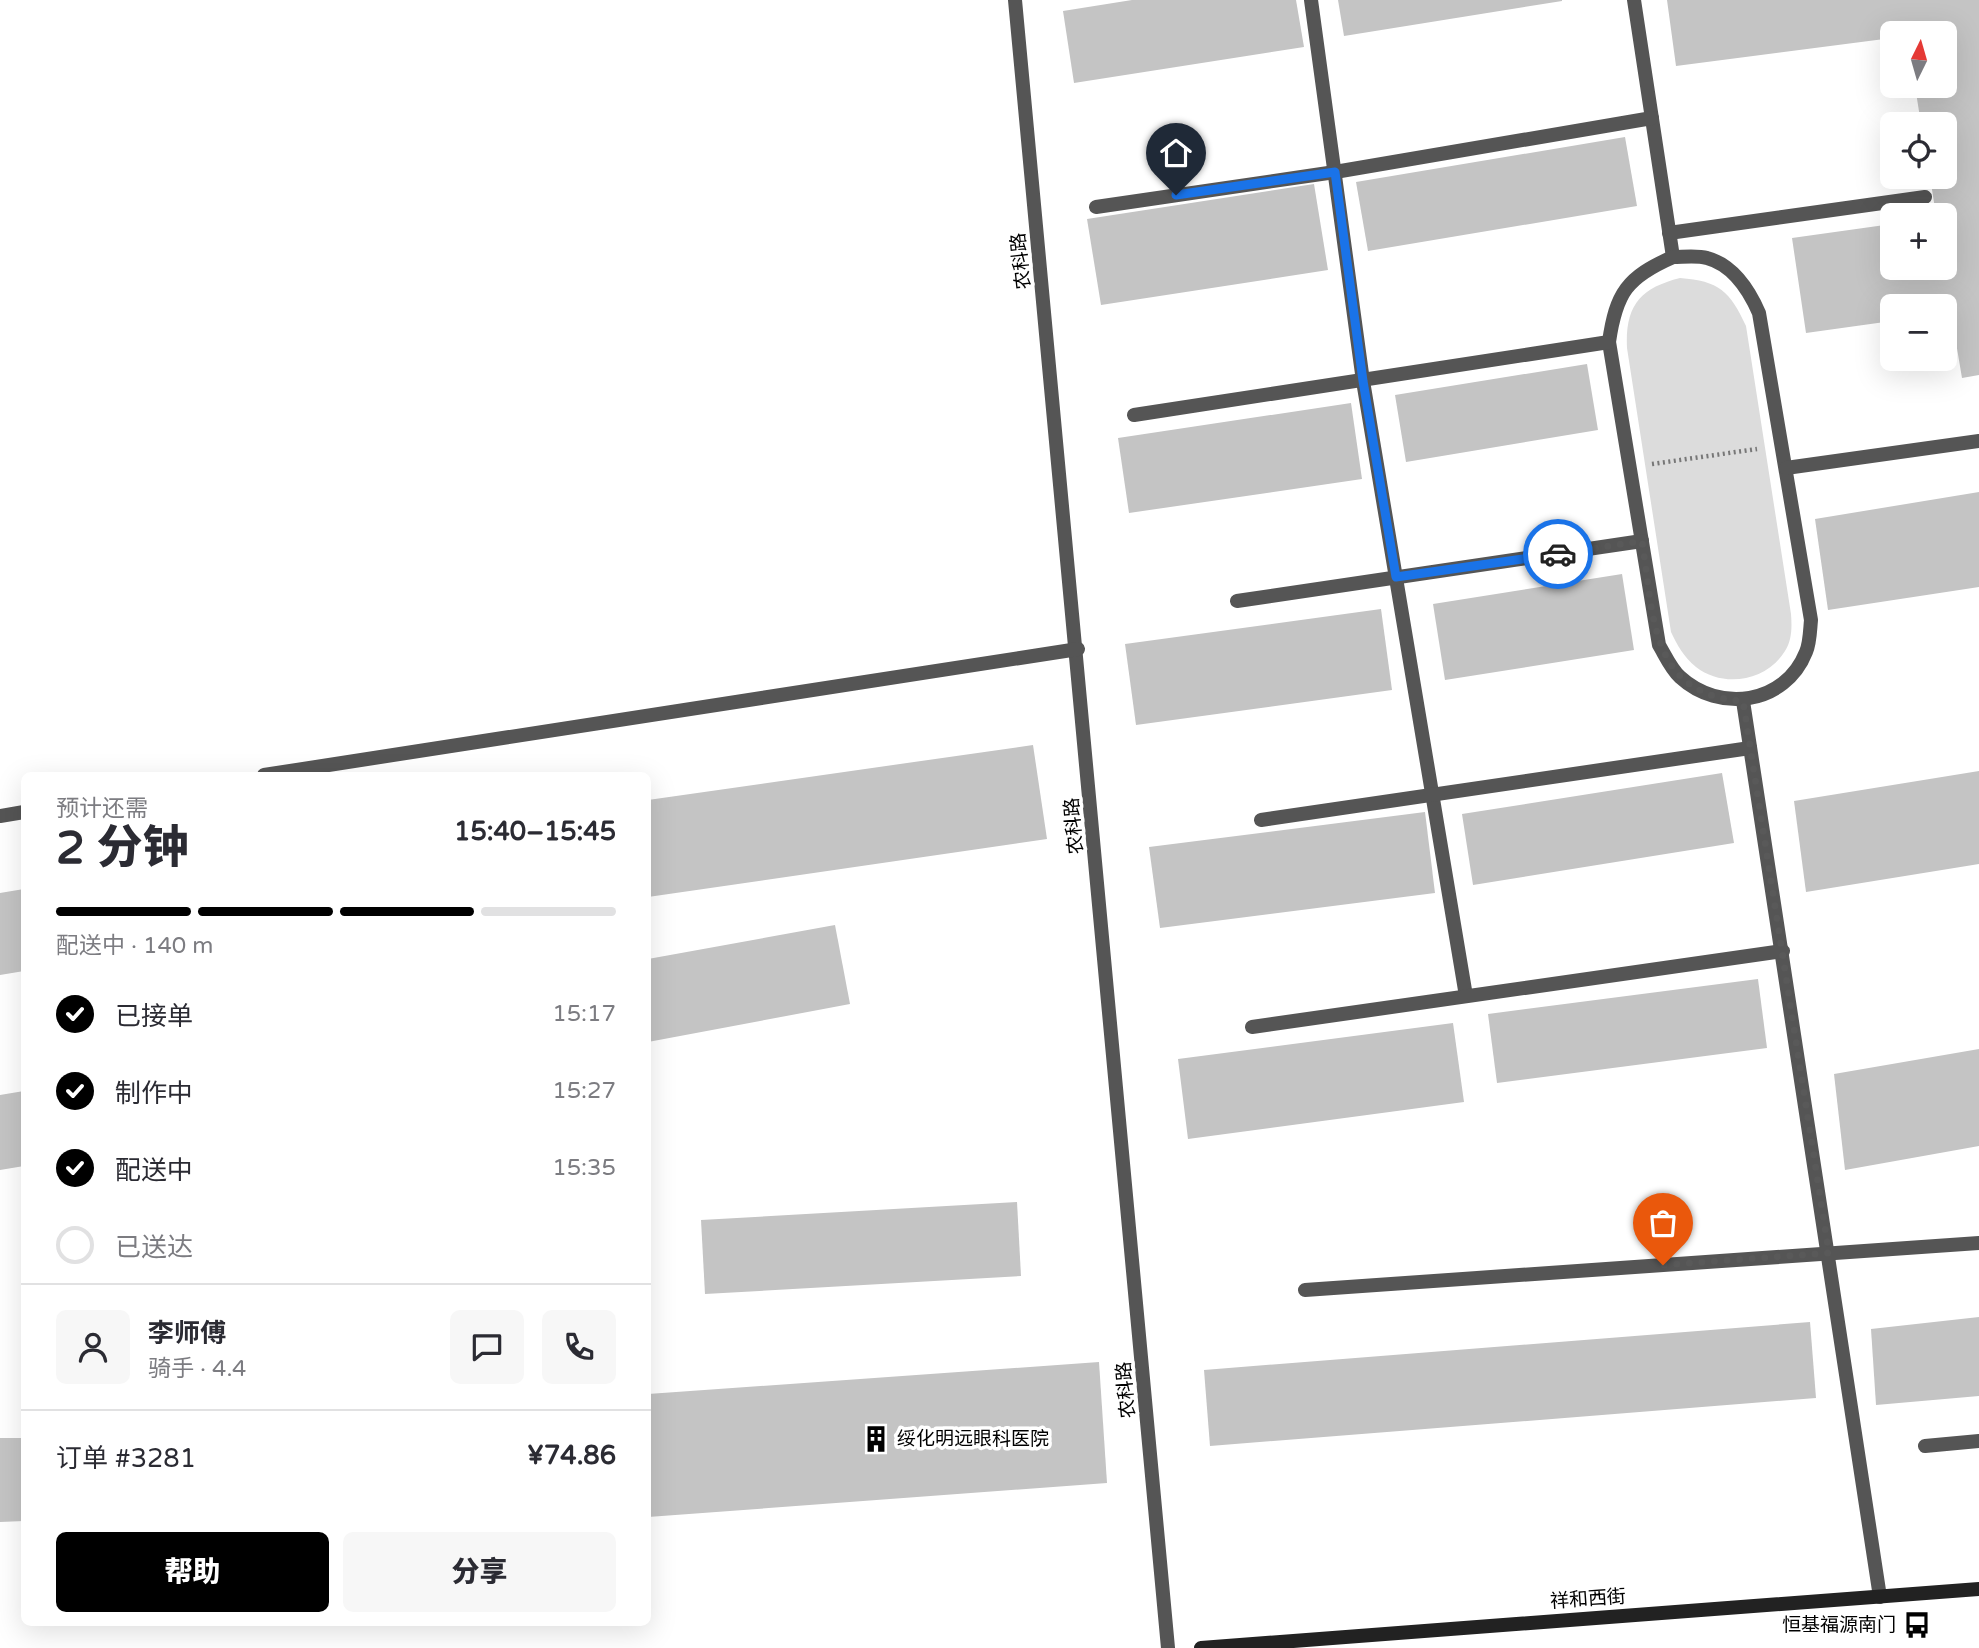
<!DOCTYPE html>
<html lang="zh">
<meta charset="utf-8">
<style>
body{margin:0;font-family:"Varela Round","Noto Sans SC",sans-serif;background:#f7f7f7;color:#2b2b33;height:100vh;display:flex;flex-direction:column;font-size:26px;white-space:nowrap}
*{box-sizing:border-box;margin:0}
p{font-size:23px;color:#7c7c81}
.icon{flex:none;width:38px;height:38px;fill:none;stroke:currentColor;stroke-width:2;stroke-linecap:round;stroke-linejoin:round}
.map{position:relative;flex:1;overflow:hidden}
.details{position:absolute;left:21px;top:772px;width:630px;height:854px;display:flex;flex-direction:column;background:#fff;border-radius:10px;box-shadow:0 7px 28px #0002}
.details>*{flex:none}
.needle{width:46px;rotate:5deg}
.buttons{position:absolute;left:1880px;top:21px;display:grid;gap:14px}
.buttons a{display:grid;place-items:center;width:77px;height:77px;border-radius:10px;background:#fff;box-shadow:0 7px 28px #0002;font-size:35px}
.pin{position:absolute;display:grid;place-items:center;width:60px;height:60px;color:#fff;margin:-72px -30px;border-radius:50% 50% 50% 0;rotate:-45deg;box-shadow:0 0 7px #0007}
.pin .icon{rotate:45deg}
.courier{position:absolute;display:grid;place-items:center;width:70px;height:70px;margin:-35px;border:5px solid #1a73e8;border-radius:50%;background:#fff;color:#222;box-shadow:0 2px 9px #0007}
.overview em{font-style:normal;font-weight:800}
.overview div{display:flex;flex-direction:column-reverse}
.overview{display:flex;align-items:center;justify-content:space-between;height:119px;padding:0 35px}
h1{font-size:46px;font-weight:800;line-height:52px}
.bar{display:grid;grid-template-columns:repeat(4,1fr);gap:10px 7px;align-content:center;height:84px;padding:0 35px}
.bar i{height:9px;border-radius:5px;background:#e1e1e2}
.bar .current{background:#000}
.bar p{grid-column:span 4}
.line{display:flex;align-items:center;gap:18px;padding:0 35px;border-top:2px solid #e1e1e2}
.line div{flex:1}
.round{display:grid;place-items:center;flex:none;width:74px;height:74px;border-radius:10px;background:#f7f7f7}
ol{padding:0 35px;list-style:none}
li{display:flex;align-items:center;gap:21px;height:77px}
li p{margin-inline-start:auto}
li .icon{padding:7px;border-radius:50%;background:#000;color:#fff;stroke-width:4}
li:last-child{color:#7c7c81}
li i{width:38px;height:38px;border:4px solid #e1e1e2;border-radius:50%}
.action{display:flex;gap:14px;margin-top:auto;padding:14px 35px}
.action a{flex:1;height:80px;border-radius:10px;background:#000;color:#fff;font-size:28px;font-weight:800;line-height:80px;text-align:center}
.action a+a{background:#f7f7f7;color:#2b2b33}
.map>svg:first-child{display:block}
.green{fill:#dcdcdc}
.building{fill:#c4c4c4}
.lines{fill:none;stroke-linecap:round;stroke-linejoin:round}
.path{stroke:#777;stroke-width:4.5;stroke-dasharray:2 3.5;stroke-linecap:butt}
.minor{stroke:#555;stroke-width:14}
.tertiary{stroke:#555;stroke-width:14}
.secondary{stroke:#222;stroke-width:14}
.done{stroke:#595959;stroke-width:7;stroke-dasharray:0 12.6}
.route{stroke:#1a73e8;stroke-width:9}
.labels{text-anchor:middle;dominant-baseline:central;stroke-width:7;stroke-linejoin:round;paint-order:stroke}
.street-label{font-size:19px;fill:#000;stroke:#fff}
.poi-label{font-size:19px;fill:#000;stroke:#fff;text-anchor:start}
</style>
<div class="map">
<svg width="1979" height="1648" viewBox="0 0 1979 1648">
<rect width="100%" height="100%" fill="#fff"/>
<path class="green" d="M1680,278C1719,281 1730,291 1746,326L1791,614C1792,627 1792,640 1785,651C1766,682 1723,688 1696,667C1684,657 1677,645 1671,632L1627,348C1625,306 1640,288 1680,278Z"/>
<g class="building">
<path d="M1132,0H1296L1304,47L1074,83L1063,11Z"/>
<path d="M1338,0H1562V1L1344,36Z"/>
<path d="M1667,0H1979V375L1962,378L1951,313L1944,314V306H1892V321L1806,333L1792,238L1892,224V268H1944V215H1936L1930,177H1944V124H1921L1915,86H1944V33H1892V38L1676,66Z"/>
<path d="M1625,137L1637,206L1368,251L1356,182Z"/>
<path d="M1314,184L1328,270L1101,305L1087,219Z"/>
<path d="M1587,364L1598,430L1406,462L1395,395Z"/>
<path d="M1351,403L1362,479L1129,513L1118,438Z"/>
<path d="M1979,492V587L1828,610L1815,519Z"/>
<path d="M1622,574L1634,650L1445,680L1433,604Z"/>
<path d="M1381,609L1392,690L1136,725L1125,644Z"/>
<path d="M1033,745L1047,839L648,897V800Z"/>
<path d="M1979,771V864L1806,892L1794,801Z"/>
<path d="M1722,773L1734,843L1473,885L1462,814Z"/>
<path d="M1425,812L1435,893L1160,928L1149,847Z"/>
<path d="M24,889V971L0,975V893Z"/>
<path d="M835,925L850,1004L648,1042V959Z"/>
<path d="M1758,979L1767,1048L1497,1083L1488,1014Z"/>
<path d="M1453,1023L1464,1102L1188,1139L1178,1059Z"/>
<path d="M1979,1049V1146L1845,1170L1834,1074Z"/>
<path d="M24,1091V1166L0,1170V1095Z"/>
<path d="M1017,1202L1021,1276L705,1294L701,1220Z"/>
<path d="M1979,1317V1396L1876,1405L1871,1329Z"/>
<path d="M1810,1322L1816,1398L1210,1446L1204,1370Z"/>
<path d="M1099,1362L1107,1483L648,1517V1394Z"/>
<path d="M0,1438H24V1521L0,1522Z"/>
</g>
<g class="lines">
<path class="path" d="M1652,464L1757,449"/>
<g class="minor">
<path d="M1311,0L1363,381L1466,996"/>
<path d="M1634,0L1673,257"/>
<path d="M1096,207L1335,172L1652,118"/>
<path d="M1669,233L1925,197"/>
<path d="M1673,257C1683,257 1697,255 1707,258C1733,265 1749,290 1759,313L1811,620C1810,630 1810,643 1806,652C1785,705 1719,713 1680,677C1671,669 1665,655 1659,645L1609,342C1616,293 1627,277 1673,257Z"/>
<path d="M1134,415L1609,342"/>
<path d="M1786,468L1979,441"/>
<path d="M1237,601L1642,541"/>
<path d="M1743,701L1880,1597"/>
<path d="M1261,820L1750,748"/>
<path d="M1252,1027L1783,951"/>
<path d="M1305,1290L1979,1243"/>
<path d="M1925,1446L1979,1441"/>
</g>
<g class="tertiary">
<path d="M1015,0L1168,1648"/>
<path d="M264,775L1078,649"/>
<path d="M0,816L24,812"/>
</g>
<path class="secondary" d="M1201,1648L1979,1589"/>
</g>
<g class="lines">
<path class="done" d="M1558,554L1642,541C1654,615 1649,695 1743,701L1829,1253L1663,1265"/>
<path class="route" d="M1176,195L1335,172L1363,381L1396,577L1558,554"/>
</g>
<defs>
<symbol id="building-bare" viewBox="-9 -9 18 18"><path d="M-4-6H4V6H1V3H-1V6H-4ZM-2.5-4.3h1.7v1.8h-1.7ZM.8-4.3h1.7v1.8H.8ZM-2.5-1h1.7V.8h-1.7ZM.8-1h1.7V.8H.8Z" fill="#000" stroke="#fff" stroke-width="2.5" paint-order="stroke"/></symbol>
<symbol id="bus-bare" viewBox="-9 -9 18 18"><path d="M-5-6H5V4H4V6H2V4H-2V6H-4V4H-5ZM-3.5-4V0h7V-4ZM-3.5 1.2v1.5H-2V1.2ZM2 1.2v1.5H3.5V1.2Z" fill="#000" stroke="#fff" stroke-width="2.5" paint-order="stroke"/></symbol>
</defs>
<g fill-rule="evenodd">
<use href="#building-bare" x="857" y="1420" width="38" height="38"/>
<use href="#bus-bare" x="1898" y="1606" width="38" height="38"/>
</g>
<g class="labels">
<g class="street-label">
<text transform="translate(1021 261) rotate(-96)">农科路</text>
<text transform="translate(1074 826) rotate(-95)">农科路</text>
<text transform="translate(1126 1390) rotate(-95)">农科路</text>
<text transform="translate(1588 1599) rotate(-4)">祥和西街</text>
</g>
<g class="poi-label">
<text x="897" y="1439">绥化明远眼科医院</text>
<text x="1896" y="1625" text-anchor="end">恒基福源南门</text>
</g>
</g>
</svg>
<div class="buttons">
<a><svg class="needle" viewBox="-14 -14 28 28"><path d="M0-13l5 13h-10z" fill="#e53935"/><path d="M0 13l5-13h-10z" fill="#7c7c81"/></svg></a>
<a><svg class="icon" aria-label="locate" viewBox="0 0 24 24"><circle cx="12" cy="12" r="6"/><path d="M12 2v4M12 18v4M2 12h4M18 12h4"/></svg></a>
<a>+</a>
<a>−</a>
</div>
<div class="pin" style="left:1663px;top:1265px;background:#ea580c"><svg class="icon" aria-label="bag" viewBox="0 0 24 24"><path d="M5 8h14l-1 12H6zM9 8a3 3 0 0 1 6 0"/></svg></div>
<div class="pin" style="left:1176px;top:195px;background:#1f2937"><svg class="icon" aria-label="home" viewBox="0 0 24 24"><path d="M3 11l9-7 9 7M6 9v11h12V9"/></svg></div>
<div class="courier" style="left:1558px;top:554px"><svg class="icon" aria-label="car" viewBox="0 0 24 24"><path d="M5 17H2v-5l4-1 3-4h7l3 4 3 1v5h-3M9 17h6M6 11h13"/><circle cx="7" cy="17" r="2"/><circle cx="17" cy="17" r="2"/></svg></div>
<section class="details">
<div class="overview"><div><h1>2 分钟</h1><p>预计还需</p></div><em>15:40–15:45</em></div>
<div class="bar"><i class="current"></i><i class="current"></i><i class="current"></i><i></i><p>配送中 · 140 m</p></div>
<ol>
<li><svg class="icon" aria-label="check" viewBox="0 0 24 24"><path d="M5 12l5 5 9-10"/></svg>已接单<p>15:17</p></li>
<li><svg class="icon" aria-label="check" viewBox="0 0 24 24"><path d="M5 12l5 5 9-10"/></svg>制作中<p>15:27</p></li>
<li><svg class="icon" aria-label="check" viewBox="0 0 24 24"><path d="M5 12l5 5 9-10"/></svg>配送中<p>15:35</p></li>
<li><i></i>已送达</li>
</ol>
<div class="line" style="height:126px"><a class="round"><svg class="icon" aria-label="person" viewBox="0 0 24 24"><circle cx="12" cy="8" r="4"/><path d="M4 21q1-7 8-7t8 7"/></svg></a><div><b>李师傅</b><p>骑手 · 4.4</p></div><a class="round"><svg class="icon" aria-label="chat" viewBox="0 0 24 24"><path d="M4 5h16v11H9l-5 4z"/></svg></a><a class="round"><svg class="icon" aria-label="phone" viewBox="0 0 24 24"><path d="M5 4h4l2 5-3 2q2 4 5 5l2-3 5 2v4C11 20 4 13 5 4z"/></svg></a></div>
<div class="line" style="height:91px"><div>订单 #3281</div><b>¥74.86</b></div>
<div class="action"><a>帮助</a><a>分享</a></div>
</section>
</div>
